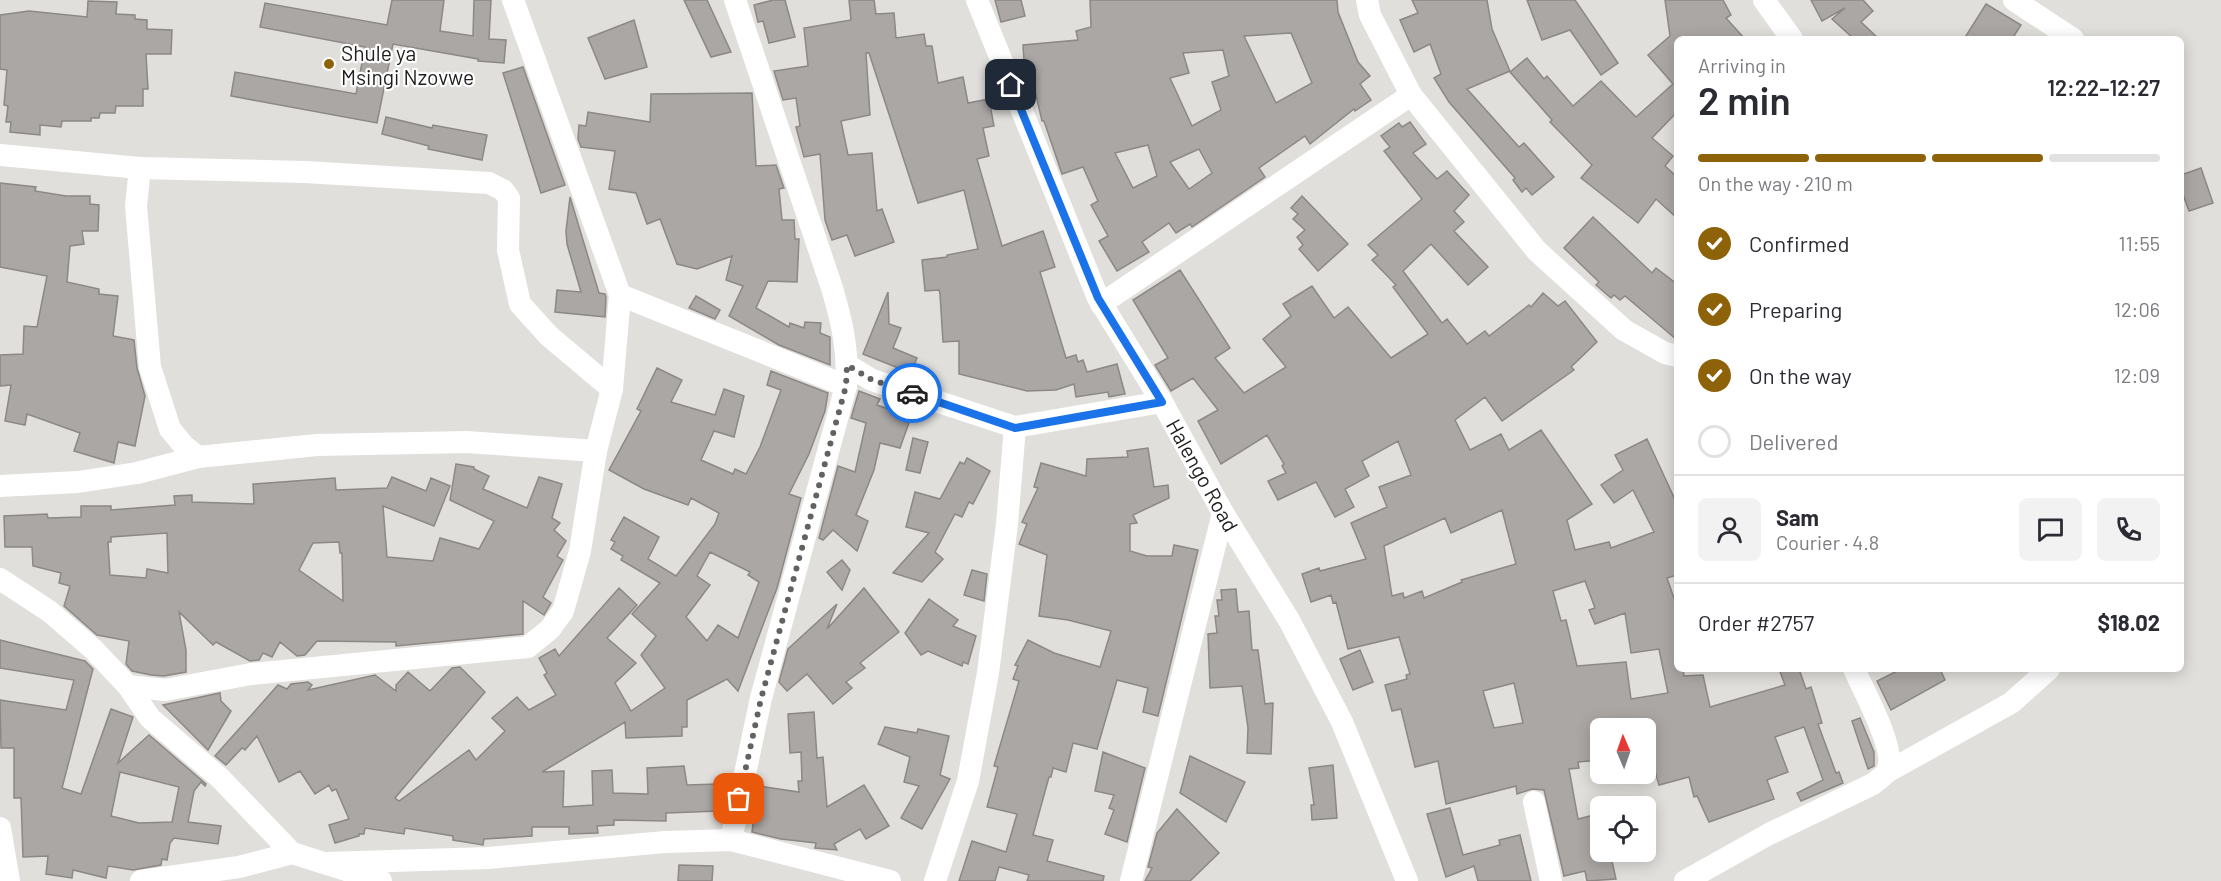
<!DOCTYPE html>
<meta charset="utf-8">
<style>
body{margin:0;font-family:Barlow,sans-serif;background:#f2f2f3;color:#2b2b33;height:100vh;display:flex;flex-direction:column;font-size:22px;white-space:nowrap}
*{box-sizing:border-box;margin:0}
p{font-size:20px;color:#7c7c81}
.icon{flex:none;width:33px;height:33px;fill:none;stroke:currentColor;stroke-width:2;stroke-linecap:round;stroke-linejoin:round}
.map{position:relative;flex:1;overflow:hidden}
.panel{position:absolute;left:1674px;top:36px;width:510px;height:636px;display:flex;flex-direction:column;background:#fff;border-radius:9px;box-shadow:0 3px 15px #0003}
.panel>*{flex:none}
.needle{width:39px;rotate:358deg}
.fabs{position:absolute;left:1590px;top:718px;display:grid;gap:12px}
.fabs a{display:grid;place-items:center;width:66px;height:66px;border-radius:9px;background:#fff;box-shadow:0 3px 15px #0003;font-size:30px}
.pin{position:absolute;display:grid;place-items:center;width:51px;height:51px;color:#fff;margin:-26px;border-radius:12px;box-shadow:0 3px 9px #0006}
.courier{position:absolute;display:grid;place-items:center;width:60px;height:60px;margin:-30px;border:4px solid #1a73e8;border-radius:50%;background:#fff;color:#222;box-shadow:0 2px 8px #0007}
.summary em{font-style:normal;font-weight:600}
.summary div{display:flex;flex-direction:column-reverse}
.summary{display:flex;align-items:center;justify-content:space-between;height:102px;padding:0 24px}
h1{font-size:39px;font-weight:600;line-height:45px}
.bar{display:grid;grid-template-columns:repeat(4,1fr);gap:9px 6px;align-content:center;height:72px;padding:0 24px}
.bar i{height:8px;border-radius:4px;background:#e1e1e2}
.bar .on{background:#8e6208}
.bar p{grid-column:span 4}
.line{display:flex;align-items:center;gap:15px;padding:0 24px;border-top:2px solid #e1e1e2}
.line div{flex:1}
.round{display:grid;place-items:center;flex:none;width:63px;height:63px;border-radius:9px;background:#f2f2f3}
ol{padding:0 24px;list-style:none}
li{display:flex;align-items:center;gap:18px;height:66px}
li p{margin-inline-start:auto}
li .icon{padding:6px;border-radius:50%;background:#8e6208;color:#fff;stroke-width:4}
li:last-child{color:#7c7c81}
li i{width:33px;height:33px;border:3px solid #e1e1e2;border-radius:50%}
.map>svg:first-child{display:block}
.building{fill:#aba7a5;stroke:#8b8885;stroke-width:1.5;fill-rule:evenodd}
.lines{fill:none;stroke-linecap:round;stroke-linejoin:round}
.minor{stroke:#fff;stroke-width:22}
.done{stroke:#636260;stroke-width:6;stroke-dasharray:0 10.8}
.route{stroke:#1a73e8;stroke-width:8}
.poi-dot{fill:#8e6208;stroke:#fff;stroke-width:2}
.labels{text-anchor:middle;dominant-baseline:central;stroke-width:4.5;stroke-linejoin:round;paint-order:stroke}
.poi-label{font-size:21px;fill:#1f1e1d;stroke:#fff;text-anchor:start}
.street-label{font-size:21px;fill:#1f1e1d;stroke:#fff}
</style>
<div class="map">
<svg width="2221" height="881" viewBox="0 0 2221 881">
<rect width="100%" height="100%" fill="#e1dfdc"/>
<g class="building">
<path d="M392,0H444L440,31L473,36L474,0H491L489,39L506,40L504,63L478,61V59L393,44L377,123L231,96L235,72L356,94L365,47L260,27L265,3L387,25Z"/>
<path d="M684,0H707L731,52L711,57Z"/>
<path d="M773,0H785L795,37L769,43L763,21L758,22L754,5Z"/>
<path d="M849,0H874L876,14L894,13L896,38L924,34L926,46H932L938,83L963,77L968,103L989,99L994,126L983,128L989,156L977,159L1002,246L1043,231L1055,267L1040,272L1066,358L1076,355L1078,362L1083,360L1087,372L1117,364L1125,394L1109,397L1108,392L1076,397L1074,384L1056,390L1027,391L959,374V341L943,342L940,294L939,290L925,291L922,260L947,257V255L978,249L964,190L918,203L869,53H866L870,115L841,121L848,155L872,153L877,211L882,209L894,242L855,256L847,235L832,240L825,220L820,154L804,157L796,127L800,126L796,98L783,100L774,71L808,66L804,28L851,20Z"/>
<path d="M995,0H1021L1025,16L1001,22Z"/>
<path d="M1090,0H1337L1338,12L1358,62L1370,76L1360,84L1371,100L1355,111L1354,109L1310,144L1305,136L1259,168L1265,177L1192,227L1190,224L1176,233L1169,223L1142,242L1149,252L1117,271L1099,241L1108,236L1091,205L1098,201L1083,167L1062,174L1044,121H1042L1032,78H1025L1023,45L1078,40L1076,31L1091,27ZM1291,33L1312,83L1276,103L1244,36ZM1223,50L1229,76L1212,82L1221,110L1192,126L1170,78L1189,73L1183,53ZM1148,145L1157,176L1133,188L1115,153ZM1199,149L1212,173L1189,189L1170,162Z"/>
<path d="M1412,0H1487L1492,29L1510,71L1467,89L1519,147L1524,143L1554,177L1532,195L1526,188L1522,192L1513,180L1515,178L1449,102L1434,78L1441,74L1430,44L1414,52L1400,20L1418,13Z"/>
<path d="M1527,0H1575L1618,63L1601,75L1570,30L1542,40Z"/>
<path d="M1665,0H1723L1731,15L1726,18L1745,39H1677V112L1652,138L1673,156L1665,166L1677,177V218L1656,199L1638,223L1581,178L1592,165L1550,122L1552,120L1510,72L1527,58L1544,79L1547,76L1573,106L1601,81L1636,117L1673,84L1648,55L1670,36Z"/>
<path d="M1811,0H1863L1873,11L1861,22L1879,39H1854L1832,19L1845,8L1822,21Z"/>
<path d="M88,1L117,2L116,14L135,15V19L147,20V29L172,30L171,54H146L148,89H143V106H116L115,113H100L99,118H91V121H62L61,127L40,125V135L10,132L11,122H6L8,106L4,105L7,70L0,69V15L29,11L87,17Z"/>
<path d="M1986,4L2021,25L2012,39H1964Z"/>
<path d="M634,20L647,67L605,79L588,38Z"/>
<path d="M523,67L565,185L541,193L503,73Z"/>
<path d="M752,93L756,166L776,165L784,188L779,189L782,220H794L795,239H799L797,282L768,281L756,308L789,327L790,323L804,328L805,322L821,323L820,333L830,337V365L779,345L729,316L743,286L726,280L732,256L697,269L677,264L660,219L647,224L636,193L609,189L615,151L581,147L578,139L579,125L586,126L588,112L650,122L651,94Z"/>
<path d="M386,117L432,128L433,125L487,135L482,160L428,149L429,146L382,134Z"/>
<path d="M1410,122L1426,144L1413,153L1437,179L1447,171L1469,195L1454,211L1464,222L1454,231L1488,267L1468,285L1431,244L1403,271L1442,323L1447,319L1467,344L1485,331L1489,336L1529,305L1531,307L1543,293L1558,306L1565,301L1597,342L1571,367L1574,370L1502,421L1485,397L1455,420L1470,450L1501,434L1509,450L1541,430L1592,504L1567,520L1575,550L1609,542L1611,548L1654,532L1633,490L1614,503L1601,485L1623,470L1615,455L1647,439L1677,504V575L1667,578L1677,607V669H1683L1684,676L1703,675L1710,707L1785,685L1779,669H1799L1806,689L1811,687L1822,723L1818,724L1836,773L1839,772L1843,783L1801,801L1797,793L1823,780L1804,727L1775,737L1788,772L1767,780L1774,799L1709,822L1697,796L1694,797L1689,777L1659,785L1652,761H1647L1646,729H1600V760L1578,762L1579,768L1569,769L1578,819L1594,815L1597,828L1600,827V852H1610L1616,879L1587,881L1585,871L1564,876L1544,790L1532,789L1517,794L1516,786L1446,804L1438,761L1415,767L1401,709L1392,711L1385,685L1407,679L1406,675L1410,674L1399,637L1348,649L1336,602L1333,603L1331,595L1311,602L1302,574L1319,568L1320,571L1366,559L1351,523L1387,507L1379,487L1411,475L1398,441L1362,461L1369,476L1345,489L1354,507L1335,517L1316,482L1278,500L1268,481L1286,473L1282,466L1284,464L1267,435L1221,464L1198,421L1218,410L1193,378L1171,391L1155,365L1168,358L1133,300L1180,270L1230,348L1215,358L1244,393L1286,367L1263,339L1291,316L1283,304L1312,286L1334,318L1348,307L1391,358L1428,334L1393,287L1396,285L1372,260L1378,255L1368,245L1422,199L1384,151L1390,147L1381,136L1399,123L1402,127ZM1502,510L1516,564L1461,580L1462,582L1424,598L1422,591L1404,598L1403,593L1392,596L1384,546L1445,518L1451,533ZM1585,581L1595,608L1589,610L1595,624L1625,613L1631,653L1659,649L1668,693L1631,699L1626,662L1577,666L1566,620L1561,621L1553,591ZM1514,683L1523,723L1494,728L1483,691Z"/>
<path d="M2201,168L2213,203L2189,211L2181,189V175Z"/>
<path d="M0,183L36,187L35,191L66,196H90V204L99,205L98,231H82L84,244L70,246L67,282L99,289V294L118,296L113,336L134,340L137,368L145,396L135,446L118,442L114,463L74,451L80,433L27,414L25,425L5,421L11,385L0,386V355L23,354L24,326L37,327L47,276L0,267Z"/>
<path d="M1302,196L1348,244L1318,271L1299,249L1303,245L1297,237L1305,230L1293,219L1298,214L1291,208Z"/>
<path d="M570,197L599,293L605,294L606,297L605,317L555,312L557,290L581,292L567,244L566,231Z"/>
<path d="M1593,217L1652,273L1656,268L1677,284V340L1625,296L1620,300L1614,295L1611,298L1596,285L1599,282L1564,248Z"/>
<path d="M888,292L889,324L901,328L893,348L917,358L911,373L863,354Z"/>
<path d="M696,296L720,310L715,319L689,308Z"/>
<path d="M657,368L682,380L671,402L715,415L724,389L744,396L734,437L714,431L701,460L733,474L735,469L746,474L760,447L781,390L767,385L771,371L828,393L825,411L809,454L789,494L801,498L777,588L738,691L727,679L687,700V727H682V736L626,738L625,722L542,772L564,771L563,807L593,805L592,771L612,770L613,793L648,794L647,768L684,766L687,785L717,784L719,811L666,813V821L614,820V825L597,826L598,833L569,834V827H532V836L484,839L483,845L453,840V836L405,828L404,834L365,828L364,834H359V836L335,843L329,825L349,819L336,789L332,791L329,785L315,794L300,771L279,782L257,736L245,750L242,748L226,765L215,756L278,685L287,689L291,684L308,682L312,685L308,690L375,675L396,691V685L408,672L430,691L452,668L460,667L485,692L395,798L399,801L469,750L476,760L505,731L492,718L517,697L529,710L556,695L544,675L547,673L539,658L555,649L559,656L619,588L637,605L607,638L636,663L615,683L631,711L665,688L641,655L656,636L632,614L660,583L621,560L623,556L611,549L615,542L611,540L624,517L659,537L648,559L676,576L715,524L719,513L691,498L688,505L644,489L609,470L641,411L637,409ZM710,552L750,572L748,575L759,582L738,638L718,625L707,641L686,617L710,585L697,576Z"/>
<path d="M859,391L880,399L877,405L911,417L900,448L880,443L874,470L856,515L868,521L857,551L833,530L823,540L819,538L838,466L855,472L866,423L851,418Z"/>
<path d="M913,438L928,442L920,473L906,470Z"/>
<path d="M1148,448L1154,487L1168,485L1169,498L1133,515L1137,523L1130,524V551L1147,556H1172L1174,545L1198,550L1158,716L1143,712L1148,688L1117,680L1097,749L1073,743L1066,772L1053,768L1051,777H1049L1033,835L1053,840L1047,861L1104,876L1103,881H1027L1029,875L999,867L995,881H959L972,841L1006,852L1017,814L987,807L998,767L994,766L1019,681L1013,679L1018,666L1015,665L1028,640L1054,653L1100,667L1111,631L1068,620L1039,616L1047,555L1019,544L1027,524L1022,522L1038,488L1034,487L1041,463L1086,476L1087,459L1128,457L1127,451Z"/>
<path d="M967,458L990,471L973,504L969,502L962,517L955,514L935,552L943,559L922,582L893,573L929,533L906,527L915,492L940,499L960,462L964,464Z"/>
<path d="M456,464L474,467V469L489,476L483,489L527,508L539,477L562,484L552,518L560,523L554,530L566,541L557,556L563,560L543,597L551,603L544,615L523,601V634L396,646V642L317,641L305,655L297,656L280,642L272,657L263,653L259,660L250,661L216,642L213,645L179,612L186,650V672L164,676L151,675L132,671L126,664L129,641L97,635L64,606L70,586L59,583L61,573L33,566L32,547H5L4,516L47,514L48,518L81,517V506H111V510L175,505L174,496L192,495V502L254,504L253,484L335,478L336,490L387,488L392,477L426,491L431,478L450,486L434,526L383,506L387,557L433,561L440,538L479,549L494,521L450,500ZM167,533L168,573L147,569L146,578L110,575L108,542H111V537ZM339,542L340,553H342L343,601L299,570L313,543Z"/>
<path d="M842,560L850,570L842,590L827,572Z"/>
<path d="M972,570L987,574L984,601L964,595Z"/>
<path d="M864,588L899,632L860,663L865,668L846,682L852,688L833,704L807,674L787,691L779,682L788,649L837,604L827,629Z"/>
<path d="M1236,589L1238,612L1249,611L1252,650H1258L1265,704L1273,703L1271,754L1247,753L1248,728L1242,686L1210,688L1208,634L1217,633L1215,616H1219L1217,600H1222L1221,590Z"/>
<path d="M929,599L958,620L953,626L976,636L968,664L963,662L962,666L928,651L921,655L905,633Z"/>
<path d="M0,640L85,661L93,669L62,788L81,794L111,709L133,717L118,763L149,735L206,784L205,786L201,782L194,791L188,822L221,826L218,844L174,838L170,843L167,860L162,859L161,865L133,870L108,866L106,878L73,870L72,878L46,874L48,856L23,857L21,798H14V748H1L0,700L66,710L74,680L0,668ZM120,772L179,787L172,822L139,823L111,816Z"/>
<path d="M1360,650L1373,682L1353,690L1340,659Z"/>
<path d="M1901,669H1940L1945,680L1891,710L1877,681Z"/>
<path d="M220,693L221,701L231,711L208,750L163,705Z"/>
<path d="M814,712L817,758L823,757L827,807L864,785L889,826L866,839L860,829L834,844L837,850L815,848L816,843L781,839L752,832L758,786L799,792L798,781H802L801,752L790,753L788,714Z"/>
<path d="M1860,718L1874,752V766L1868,769L1852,721Z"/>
<path d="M885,727L917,733L918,729L949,736L940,775L950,779L922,829L901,818L919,786L904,782L910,757L878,744Z"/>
<path d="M1103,752L1145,768L1127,842L1105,834L1114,810L1109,808L1114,795L1095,791Z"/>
<path d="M1190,756L1245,782L1226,822L1180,793Z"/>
<path d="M1333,765L1337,818L1312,820L1311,805H1314L1309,768Z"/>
<path d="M1450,808L1463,855L1500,845L1499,840L1520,835L1531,881H1478L1474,866L1446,877L1427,814Z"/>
<path d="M1177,809L1219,853L1190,881H1145L1152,868L1148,867L1157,833Z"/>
<path d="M679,865L713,866L712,881H678Z"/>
</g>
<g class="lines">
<g class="minor">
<path d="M977,0L1098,298L1162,402L1223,513L1289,620L1342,722L1407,881"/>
<path d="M1367,0L1370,15L1411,95L1537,251L1624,330L1665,353L1677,356"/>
<path d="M1764,0L1792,39"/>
<path d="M2014,0L2073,39"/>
<path d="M0,155L140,168L305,172L489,183L503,190L509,198L508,250L520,304L549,336L612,389"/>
<path d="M140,168L136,206L150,367L170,429L184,446L198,457"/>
<path d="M620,295L846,386"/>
<path d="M1101,304L1411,95"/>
<path d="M847,365L872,380L1015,427L1162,402"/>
<path d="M0,486L78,482L137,473L198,457L317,445L467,442L596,451"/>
<path d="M0,579L49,611L93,649L128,686L150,718L220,778L292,853"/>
<path d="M128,686L165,690L251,674L528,647L550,629L563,611L580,551L596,451L612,389L620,295L513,0"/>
<path d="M1887,772L2011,703L2049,669"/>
<path d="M1534,802L1551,881"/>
<path d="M0,828L9,881"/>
<path d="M731,840L761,698L846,386C849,352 842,322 832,288L735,0"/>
<path d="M327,863L488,858L665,842L731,840L890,881"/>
<path d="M141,881L239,867L292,853L381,881"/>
<path d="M935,881L968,781L988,673L1007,524L1015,427"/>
<path d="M1131,881L1223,513"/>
<path d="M1685,881L1769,834L1873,784C1877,780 1885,776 1887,771C1898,751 1863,690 1854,669"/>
</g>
</g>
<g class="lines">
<path class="done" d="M739,799L761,699L846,386L847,365L872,380L912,393"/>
<path class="route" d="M912,393L1015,428L1162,402L1098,298L1011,85"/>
</g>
<circle class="poi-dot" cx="329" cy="64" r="6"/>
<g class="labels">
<g class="poi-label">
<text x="341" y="52">Shule ya<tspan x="341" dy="24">Msingi Nzovwe</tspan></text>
</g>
<g class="street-label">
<text transform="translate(1203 475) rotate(61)">Halengo Road</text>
</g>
</g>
</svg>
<div class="fabs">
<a><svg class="needle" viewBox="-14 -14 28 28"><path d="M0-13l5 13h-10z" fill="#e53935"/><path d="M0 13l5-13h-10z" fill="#7c7c81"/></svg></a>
<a><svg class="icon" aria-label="locate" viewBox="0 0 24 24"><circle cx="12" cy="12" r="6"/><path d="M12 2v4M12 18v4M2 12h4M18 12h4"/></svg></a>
</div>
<div class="pin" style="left:739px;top:799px;background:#ea580c"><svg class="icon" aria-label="bag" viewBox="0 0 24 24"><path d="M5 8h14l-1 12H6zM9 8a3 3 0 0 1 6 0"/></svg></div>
<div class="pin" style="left:1011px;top:85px;background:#1f2937"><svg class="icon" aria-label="home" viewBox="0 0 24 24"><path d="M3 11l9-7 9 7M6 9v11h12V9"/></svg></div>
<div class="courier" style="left:912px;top:393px"><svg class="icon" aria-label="car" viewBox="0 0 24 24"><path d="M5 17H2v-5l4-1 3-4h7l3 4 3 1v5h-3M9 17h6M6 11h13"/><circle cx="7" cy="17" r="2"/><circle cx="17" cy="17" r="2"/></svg></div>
<section class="panel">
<div class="summary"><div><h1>2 min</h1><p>Arriving in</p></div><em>12:22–12:27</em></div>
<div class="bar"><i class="on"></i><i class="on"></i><i class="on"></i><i></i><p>On the way · 210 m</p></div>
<ol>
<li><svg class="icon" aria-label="check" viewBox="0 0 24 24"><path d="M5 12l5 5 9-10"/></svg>Confirmed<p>11:55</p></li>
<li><svg class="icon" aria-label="check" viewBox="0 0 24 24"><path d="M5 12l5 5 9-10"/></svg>Preparing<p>12:06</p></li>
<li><svg class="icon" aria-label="check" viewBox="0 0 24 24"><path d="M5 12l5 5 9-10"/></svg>On the way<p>12:09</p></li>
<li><i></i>Delivered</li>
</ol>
<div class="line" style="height:108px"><a class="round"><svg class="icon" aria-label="person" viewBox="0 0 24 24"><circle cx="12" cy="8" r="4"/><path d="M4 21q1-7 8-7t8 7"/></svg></a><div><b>Sam</b><p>Courier · 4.8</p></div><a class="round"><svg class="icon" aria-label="chat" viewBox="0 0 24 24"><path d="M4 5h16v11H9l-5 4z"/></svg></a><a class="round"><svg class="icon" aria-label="phone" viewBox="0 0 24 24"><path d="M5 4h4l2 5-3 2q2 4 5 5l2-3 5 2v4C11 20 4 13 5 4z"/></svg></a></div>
<div class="line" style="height:78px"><div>Order #2757</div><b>$18.02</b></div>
</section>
</div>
